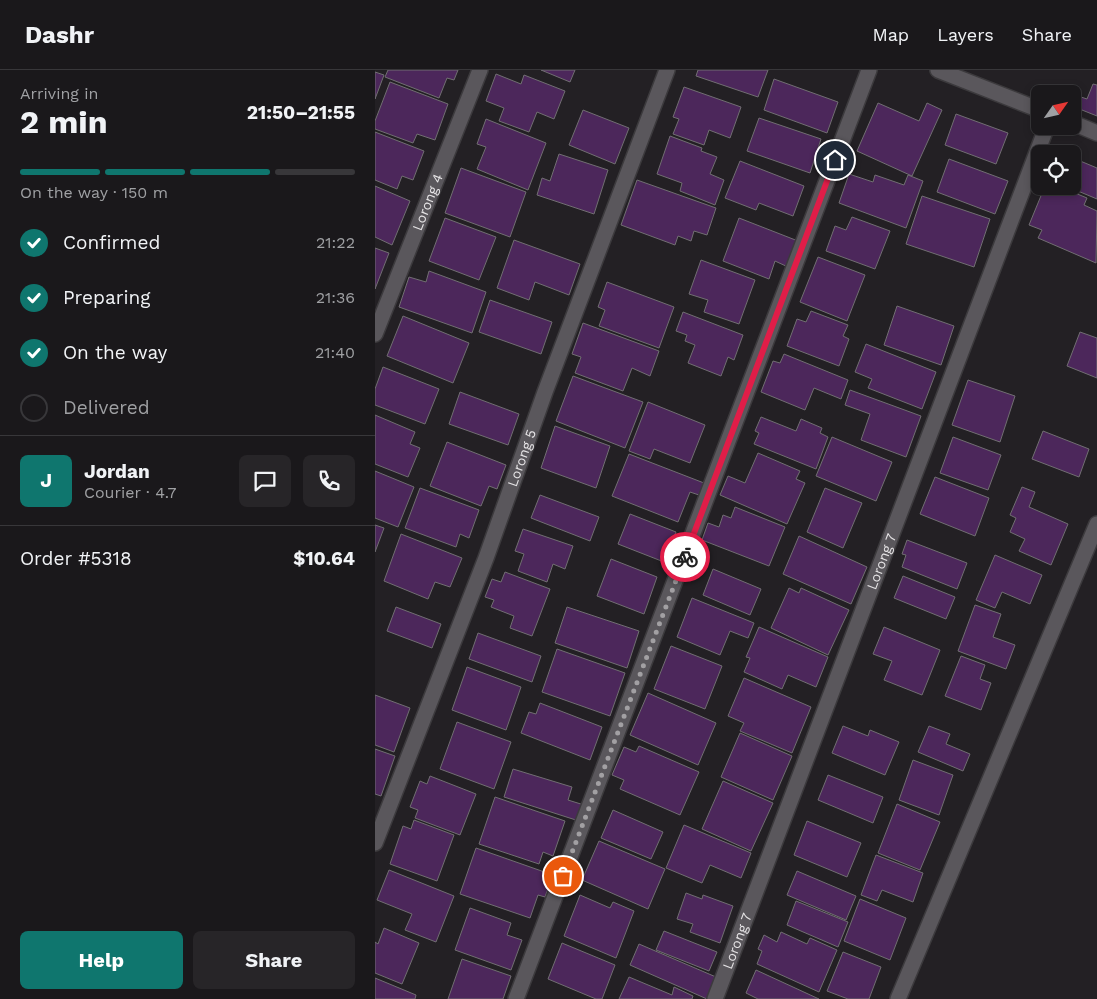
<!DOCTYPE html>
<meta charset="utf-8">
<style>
body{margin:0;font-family:"Work Sans",sans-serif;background:#272528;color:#f1f3f6;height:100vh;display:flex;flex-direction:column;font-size:19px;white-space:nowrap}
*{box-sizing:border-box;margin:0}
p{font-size:16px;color:#9fa0a3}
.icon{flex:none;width:28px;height:28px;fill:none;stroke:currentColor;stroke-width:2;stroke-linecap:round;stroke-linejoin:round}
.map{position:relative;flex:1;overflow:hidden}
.panel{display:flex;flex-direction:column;background:#1a181b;width:375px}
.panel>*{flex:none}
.needle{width:32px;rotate:56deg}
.tools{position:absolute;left:656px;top:15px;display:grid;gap:10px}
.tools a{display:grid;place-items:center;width:50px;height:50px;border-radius:8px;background:#1a181b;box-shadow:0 2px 8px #0003,0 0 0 1px #38373a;font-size:25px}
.pin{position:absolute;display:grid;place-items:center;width:42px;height:42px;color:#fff;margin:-21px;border:2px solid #fff;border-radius:50%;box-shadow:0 1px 5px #0007}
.courier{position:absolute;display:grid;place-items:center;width:50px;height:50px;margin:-25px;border:4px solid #e11d48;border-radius:50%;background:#fff;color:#222;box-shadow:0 1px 6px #0007}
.head em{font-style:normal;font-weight:700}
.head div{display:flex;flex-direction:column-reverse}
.head{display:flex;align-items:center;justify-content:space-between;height:85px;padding:0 20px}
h1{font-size:32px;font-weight:700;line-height:38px}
.bar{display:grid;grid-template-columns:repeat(4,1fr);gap:8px 5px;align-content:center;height:60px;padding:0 20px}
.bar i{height:6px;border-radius:4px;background:#38373a}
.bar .selected{background:#0f766e}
.bar p{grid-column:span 4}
.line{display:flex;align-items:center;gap:12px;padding:0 20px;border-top:1px solid #38373a}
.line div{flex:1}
.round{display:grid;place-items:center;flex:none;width:52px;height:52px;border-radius:8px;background:#272528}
ol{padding:0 20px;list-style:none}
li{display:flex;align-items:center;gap:15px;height:55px}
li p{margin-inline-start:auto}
li .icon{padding:5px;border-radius:50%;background:#0f766e;color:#fff;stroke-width:4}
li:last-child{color:#9fa0a3}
li i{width:28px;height:28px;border:2px solid #38373a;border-radius:50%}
.cta{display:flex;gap:10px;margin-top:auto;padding:10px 20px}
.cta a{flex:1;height:58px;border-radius:8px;background:#0f766e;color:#fff;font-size:20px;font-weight:700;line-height:58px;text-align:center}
.cta a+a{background:#272528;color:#f1f3f6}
header{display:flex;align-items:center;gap:30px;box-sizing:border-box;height:70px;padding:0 25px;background:#1a181b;border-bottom:1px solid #38373a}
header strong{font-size:24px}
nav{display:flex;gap:28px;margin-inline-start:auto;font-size:18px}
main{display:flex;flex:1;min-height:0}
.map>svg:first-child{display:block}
.building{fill:#4c275b;stroke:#716e72}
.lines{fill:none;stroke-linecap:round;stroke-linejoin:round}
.minor-casing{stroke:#3c3a3d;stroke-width:18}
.minor{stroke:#5a575c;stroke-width:15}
.done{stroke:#a2a0a3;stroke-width:5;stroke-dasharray:0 9}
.route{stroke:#e11d48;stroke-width:6}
.labels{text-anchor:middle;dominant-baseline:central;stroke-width:4.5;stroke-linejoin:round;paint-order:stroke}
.street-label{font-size:14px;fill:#e7e5e7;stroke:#19171a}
</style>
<header>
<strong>Dashr</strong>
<nav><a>Map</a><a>Layers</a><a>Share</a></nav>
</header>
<main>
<section class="panel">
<div class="head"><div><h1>2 min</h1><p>Arriving in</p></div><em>21:50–21:55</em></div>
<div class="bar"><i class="selected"></i><i class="selected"></i><i class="selected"></i><i></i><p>On the way · 150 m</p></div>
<ol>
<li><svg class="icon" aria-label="check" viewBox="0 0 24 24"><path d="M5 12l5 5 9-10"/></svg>Confirmed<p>21:22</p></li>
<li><svg class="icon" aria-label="check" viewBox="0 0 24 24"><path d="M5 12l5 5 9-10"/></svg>Preparing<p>21:36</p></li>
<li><svg class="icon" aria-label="check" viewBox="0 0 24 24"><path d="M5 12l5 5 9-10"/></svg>On the way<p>21:40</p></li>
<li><i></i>Delivered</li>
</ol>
<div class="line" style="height:90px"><b class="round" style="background:#0f766e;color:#fff">J</b><div><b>Jordan</b><p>Courier · 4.7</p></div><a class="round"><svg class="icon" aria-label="chat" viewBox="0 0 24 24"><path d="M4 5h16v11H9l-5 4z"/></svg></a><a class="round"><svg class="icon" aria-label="phone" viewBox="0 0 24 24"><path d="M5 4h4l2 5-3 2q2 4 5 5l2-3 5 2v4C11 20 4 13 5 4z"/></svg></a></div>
<div class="line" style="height:65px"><div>Order #5318</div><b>$10.64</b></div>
<div class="cta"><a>Help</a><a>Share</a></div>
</section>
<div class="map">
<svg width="722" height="929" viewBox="0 0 722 929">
<rect width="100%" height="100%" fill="#232024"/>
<g class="building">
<path d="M13,0H83L79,10L72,8L64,28L10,7Z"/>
<path d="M166,0H200L195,12Z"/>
<path d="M323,0H393L383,27L321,6Z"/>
<path d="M0,2L9,5L0,29Z"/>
<path d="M121,4L146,14L149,5L190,21L179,49L162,42L154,62L124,51L129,38L111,31Z"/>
<path d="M399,9L463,32L452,63L389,40Z"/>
<path d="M15,12L73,34L60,70L42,64L38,73L0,59V51Z"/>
<path d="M718,14L722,15V46L702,38L706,27L712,29Z"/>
<path d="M309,17L366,37L355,68L334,60L329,75L298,64L304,49L298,47Z"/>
<path d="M503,33L544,51L552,33L567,40L537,106L482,81Z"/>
<path d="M208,40L254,58L240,94L194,75Z"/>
<path d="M581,44L633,63L621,94L570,75Z"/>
<path d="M384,48L446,69L435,103L372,81Z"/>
<path d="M111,49L171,73L153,120L102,99L111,77L102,74Z"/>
<path d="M0,62L49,81L38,110L27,106L22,119L0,110Z"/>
<path d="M295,66L327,78L326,81L342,87L335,104L349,110L340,135L305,121L307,113L282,104Z"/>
<path d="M184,84L233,100L219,144L162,125L167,108L175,111Z"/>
<path d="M698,88L722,98V129L691,116H698Z"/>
<path d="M574,89L633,111L620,144L562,122Z"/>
<path d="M365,91L429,116L418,146L384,133L381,140L350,128Z"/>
<path d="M86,98L151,122L135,167L70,143Z"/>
<path d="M474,104L498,112L500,105L529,115L533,105L548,111L531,158L464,133Z"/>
<path d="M262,110L341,138L332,165L319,161L316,171L303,166L300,175L246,155Z"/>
<path d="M0,116L35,131L17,175L0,167Z"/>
<path d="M670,116H683L712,128L709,135L722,141L721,193L663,168L667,160L654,155Z"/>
<path d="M547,126L615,149L599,197L531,174Z"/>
<path d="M477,147L515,161L500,199L451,181L460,156L471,160Z"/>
<path d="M70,148L121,167L104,210L54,191Z"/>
<path d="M364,148L423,171L413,197L400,191L394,209L348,191Z"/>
<path d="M139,170L205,194L194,225L160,212L154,230L122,218Z"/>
<path d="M0,178L14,183L0,219Z"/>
<path d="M443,187L490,205L472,251L425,232Z"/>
<path d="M326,190L380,210L364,254L329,242L333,230L314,224Z"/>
<path d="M54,201L111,222L97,263L24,237L34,207L51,212Z"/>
<path d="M232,212L299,237L284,278L224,256L230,240L223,237Z"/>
<path d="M115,230L177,252L166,284L104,262Z"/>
<path d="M522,236L579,256L566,295L509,275Z"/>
<path d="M436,241L473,255L468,266L474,269L464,296L412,276L422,249L431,252Z"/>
<path d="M308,242L368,265L359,290L353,287L346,306L313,293L320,275L310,271L312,265L301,261Z"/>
<path d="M28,246L94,273L78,313L12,286Z"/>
<path d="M208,253L284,281L275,306L257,298L248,321L200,303L206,287L197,284Z"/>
<path d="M705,262L722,268V308L692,296Z"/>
<path d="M491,274L561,302L547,339L493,318L497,309L480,302Z"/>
<path d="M409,284L473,310L466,329L439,318L430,340L386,322L398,291L405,293Z"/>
<path d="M8,297L64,319L50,354L0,335V319Z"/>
<path d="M198,306L268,332L250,378L181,351Z"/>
<path d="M593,310L640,326L625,372L577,355Z"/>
<path d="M475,320L546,346L531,387L486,370L495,344L470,335Z"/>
<path d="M85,322L144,344L133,375L74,354Z"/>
<path d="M273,332L330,355L315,393L279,379L275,389L254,381Z"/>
<path d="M0,345L40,362L35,374L45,378L33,407L0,394Z"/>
<path d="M386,347L421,361L426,349L447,358L445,363L453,367L441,399L379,374L384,363L380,361Z"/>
<path d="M180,356L235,376L221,418L166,398Z"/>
<path d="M668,361L714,379L704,407L657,389Z"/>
<path d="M457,367L517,392L501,431L441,406Z"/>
<path d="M578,367L626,385L613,420L565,403Z"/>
<path d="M72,372L131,395L122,419L114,416L106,436L55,416Z"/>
<path d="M383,383L425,401L421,409L430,413L412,454L345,425L353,406L370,413Z"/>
<path d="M254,384L329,413L324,425L315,422L303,452L237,426Z"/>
<path d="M0,401L39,417L23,457L0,448Z"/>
<path d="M560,407L614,428L600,466L545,444Z"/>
<path d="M647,417L660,422L654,437L693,454L676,495L644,481L650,469L635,462L641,448L635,445Z"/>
<path d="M45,418L104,440L94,468L85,464L81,477L30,458Z"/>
<path d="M450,418L487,433L468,478L432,462Z"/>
<path d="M165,425L224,447L215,471L156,448Z"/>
<path d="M360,437L410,457L394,496L327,470L333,453L344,457L348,445L356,448Z"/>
<path d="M255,444L301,462L289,492L243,474Z"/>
<path d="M0,455L9,458L0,482Z"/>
<path d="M148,459L198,476L190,499L178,494L172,512L143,501L149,484L140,481Z"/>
<path d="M26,464L87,488L75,517L60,512L53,529L9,511Z"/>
<path d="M424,466L492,497L476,534L408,504Z"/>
<path d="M532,470L592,493L582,519L527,497L531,485L527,484Z"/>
<path d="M620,485L667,505L655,534L627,522L620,538L601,530Z"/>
<path d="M236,489L282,507L269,544L222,526Z"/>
<path d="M338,499L386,519L375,545L328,525Z"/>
<path d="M130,502L175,519L157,566L135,558L139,546L116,537L119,530L110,527L117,509L126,512Z"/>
<path d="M528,506L580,527L571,549L519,528Z"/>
<path d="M414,518L424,523L426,518L474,540L453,585L396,558Z"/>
<path d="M317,528L379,553L373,568L355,561L345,585L302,567Z"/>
<path d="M600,535L626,544L618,567L640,575L631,599L583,581Z"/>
<path d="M21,537L66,554L57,578L12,561Z"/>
<path d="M192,537L264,561L252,598L180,573Z"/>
<path d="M384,557L453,587L441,617L413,605L407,619L369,602L375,588L371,587Z"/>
<path d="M509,557L565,580L547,625L509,610L517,591L498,584Z"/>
<path d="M103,563L166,586L157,612L94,589Z"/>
<path d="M296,576L347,596L330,639L279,619Z"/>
<path d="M182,579L250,603L235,646L167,622Z"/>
<path d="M586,586L610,595L605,609L616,613L606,640L570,626Z"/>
<path d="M92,597L146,617L131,660L77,640Z"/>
<path d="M369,608L436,637L417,683L365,661L369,653L353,646Z"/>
<path d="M273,623L341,653L323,695L255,665Z"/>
<path d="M0,625L35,638L19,682L0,675Z"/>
<path d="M165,633L227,657L215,690L146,663L154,642L161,644Z"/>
<path d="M82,652L136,672L119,719L65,699Z"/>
<path d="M468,656L493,666L495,660L524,672L510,705L457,683Z"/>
<path d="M554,656L575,664L571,674L595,684L588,701L543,682Z"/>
<path d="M365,663L417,686L398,730L346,707Z"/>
<path d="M264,676L324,702L305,745L245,719L249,710L237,705L249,677L261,682Z"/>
<path d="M0,679L20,686L6,726L0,724Z"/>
<path d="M538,690L578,705L564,745L524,730Z"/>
<path d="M138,699L197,717L193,730L209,735L204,751L129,727Z"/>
<path d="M453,705L508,727L498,753L443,730Z"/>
<path d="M55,706L101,724L85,765L40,748L43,740L35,737L45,711L52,714Z"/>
<path d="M348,711L398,733L376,781L327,759Z"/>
<path d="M120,727L190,751L178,786L168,782L164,794L104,774Z"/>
<path d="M522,734L565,752L545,800L503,783Z"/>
<path d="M238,740L288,762L276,789L226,768Z"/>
<path d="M39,750L79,765L62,811L15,794L28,756L36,759Z"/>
<path d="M432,751L486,773L472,807L419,785Z"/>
<path d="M309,755L376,783L366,808L335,795L327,813L291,798Z"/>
<path d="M224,771L290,799L273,839L207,810Z"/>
<path d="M101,778L178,805L170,827L163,825L155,848L85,824Z"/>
<path d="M501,785L548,803L538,832L507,820L502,831L486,825Z"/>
<path d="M14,800L79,826L61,872L30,860L37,844L2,830Z"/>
<path d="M422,801L481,826L471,850L412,825Z"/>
<path d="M311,823L327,829L328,825L358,836L345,873L315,862L318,854L302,849Z"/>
<path d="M205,825L235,838L238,832L259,841L241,888L189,866Z"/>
<path d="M485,829L531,848L515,890L469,871Z"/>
<path d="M421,831L473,852L463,877L412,855Z"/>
<path d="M95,838L136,853L132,865L147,870L136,900L80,880Z"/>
<path d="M9,858L44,873L27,914L0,903V872L3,874Z"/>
<path d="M289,861L342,882L334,901L281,880Z"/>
<path d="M406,862L432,874L435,868L462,880L444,922L382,894L387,881L383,879L389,865L402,872Z"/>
<path d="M187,873L240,895L227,929H221L173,909Z"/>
<path d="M264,874L341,907L332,929L255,895Z"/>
<path d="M468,882L506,897L494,929H473L452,921Z"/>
<path d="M87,889L136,906L128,929H73Z"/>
<path d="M381,900L444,929H383L371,923Z"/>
<path d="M254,907L297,925L299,917L318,926L317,929H244Z"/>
<path d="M0,908L41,925L40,929H0Z"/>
</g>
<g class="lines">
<defs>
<g id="minor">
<path d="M563,0L665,40"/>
<path d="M698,53L722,63"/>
<path id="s1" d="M0,264L105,0"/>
<path id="s2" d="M0,773L111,488L170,322L292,0"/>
<path d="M141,929L494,0"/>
<path id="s3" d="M340,929L672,56"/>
<path d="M523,929L722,454"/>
</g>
</defs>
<use href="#minor" class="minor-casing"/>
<use href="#minor" class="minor"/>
</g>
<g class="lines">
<path class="done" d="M188,806L310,487"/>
<path class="route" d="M310,487L460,90"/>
</g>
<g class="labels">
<g class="street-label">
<text stroke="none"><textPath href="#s1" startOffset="142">Lorong 4</textPath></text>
<text stroke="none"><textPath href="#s2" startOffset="412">Lorong 5</textPath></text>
<text stroke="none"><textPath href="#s3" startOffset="468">Lorong 7</textPath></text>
<text stroke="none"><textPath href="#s3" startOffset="62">Lorong 7</textPath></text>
</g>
</g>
</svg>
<div class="tools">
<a><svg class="needle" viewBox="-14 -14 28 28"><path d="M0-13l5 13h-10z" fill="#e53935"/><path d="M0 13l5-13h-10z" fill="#9fa0a3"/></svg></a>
<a><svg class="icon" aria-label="locate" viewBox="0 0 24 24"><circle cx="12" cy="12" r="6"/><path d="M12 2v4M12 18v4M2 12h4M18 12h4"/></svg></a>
</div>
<div class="pin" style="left:188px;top:806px;background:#ea580c"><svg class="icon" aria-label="bag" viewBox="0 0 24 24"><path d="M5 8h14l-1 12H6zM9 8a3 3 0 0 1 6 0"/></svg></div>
<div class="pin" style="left:460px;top:90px;background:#1f2937"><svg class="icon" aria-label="home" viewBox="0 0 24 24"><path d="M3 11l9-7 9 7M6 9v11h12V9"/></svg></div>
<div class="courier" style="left:310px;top:487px"><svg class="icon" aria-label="bike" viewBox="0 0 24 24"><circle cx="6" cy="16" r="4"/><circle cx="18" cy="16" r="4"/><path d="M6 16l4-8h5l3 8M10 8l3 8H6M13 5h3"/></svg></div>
</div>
</main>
